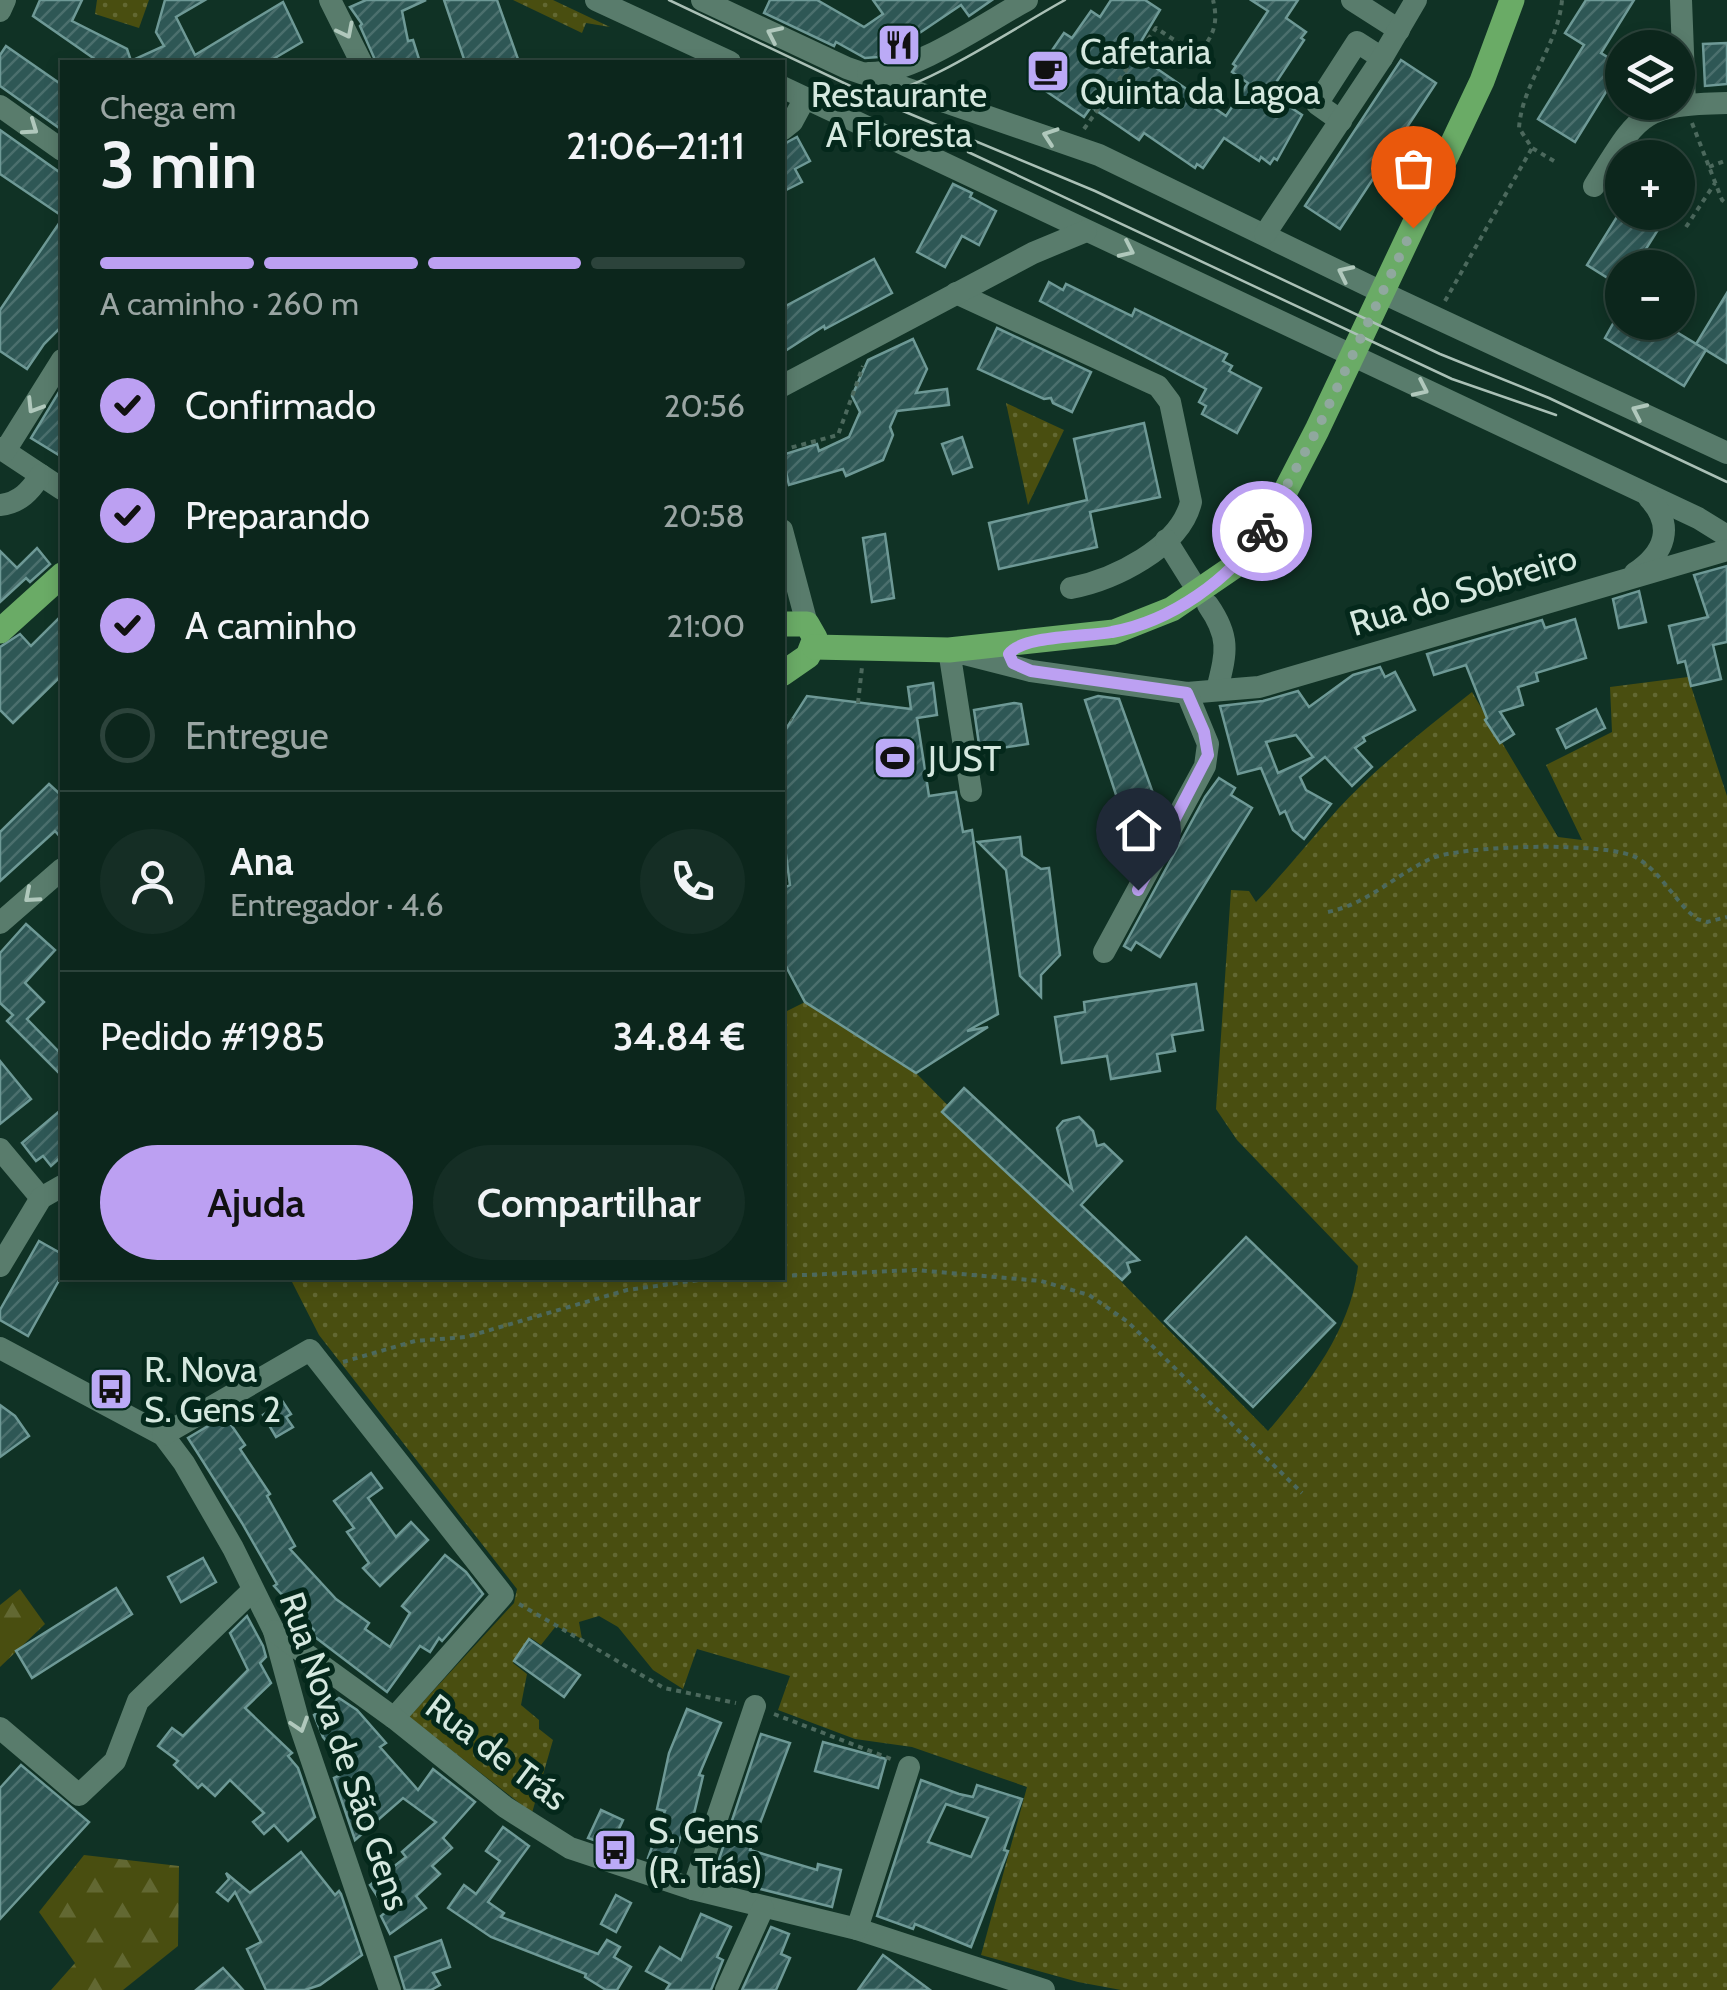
<!DOCTYPE html>
<html lang="pt">
<meta charset="utf-8">
<style>
body{margin:0;font-family:Cabin,sans-serif;background:#152e25;color:#f1f3f6;height:100vh;display:flex;flex-direction:column;font-size:38px;white-space:nowrap}
*{box-sizing:border-box;margin:0}
p{font-size:32px;color:#9aa5a3}
.icon{flex:none;width:55px;height:55px;fill:none;stroke:currentColor;stroke-width:2;stroke-linecap:round;stroke-linejoin:round}
.map{position:relative;flex:1;overflow:hidden}
.details{position:absolute;left:60px;top:60px;width:725px;height:1220px;display:flex;flex-direction:column;background:#0c261c;border-radius:0px;box-shadow:0 5px 15px #0003,0 0 0 2px #2c433b}
.details>*{flex:none}
.fabs{position:absolute;left:1605px;top:30px;display:grid;gap:20px}
.fabs a{display:grid;place-items:center;width:90px;height:90px;border-radius:50%;background:#0c261c;box-shadow:0 5px 15px #0003,0 0 0 2px #2c433b;font-size:50px}
.pin{position:absolute;display:grid;place-items:center;width:85px;height:85px;color:#fff;margin:-102px -42px;border-radius:50% 50% 50% 0;rotate:-45deg;box-shadow:0 0 10px #0007}
.pin .icon{rotate:45deg}
.courier{position:absolute;display:grid;place-items:center;width:100px;height:100px;margin:-50px;border:8px solid #bca0f2;border-radius:50%;background:#fff;color:#222;box-shadow:0 2px 12px #0007}
.head em{font-style:normal;font-weight:600}
.head div{display:flex;flex-direction:column-reverse}
.head{display:flex;align-items:center;justify-content:space-between;height:170px;padding:0 40px}
h1{font-size:65px;font-weight:600;line-height:75px}
.bar{display:grid;grid-template-columns:repeat(4,1fr);gap:15px 10px;align-content:center;height:120px;padding:0 40px}
.bar i{height:12px;border-radius:8px;background:#2c433b}
.bar .on{background:#bca0f2}
.bar p{grid-column:span 4}
.line{display:flex;align-items:center;gap:25px;padding:0 40px;border-top:2px solid #2c433b}
.line div{flex:1}
.round{display:grid;place-items:center;flex:none;width:105px;height:105px;border-radius:52px;background:#152e25}
ol{padding:0 40px;list-style:none}
li{display:flex;align-items:center;gap:30px;height:110px}
li p{margin-inline-start:auto}
li .icon{padding:10px;border-radius:50%;background:#bca0f2;color:#111;stroke-width:4}
li:last-child{color:#9aa5a3}
li i{width:55px;height:55px;border:5px solid #2c433b;border-radius:50%}
.cta{display:flex;gap:20px;margin-top:auto;padding:20px 40px}
.cta a{flex:1;height:115px;border-radius:60px;background:#bca0f2;color:#111;font-size:40px;font-weight:600;line-height:115px;text-align:center}
.cta a+a{background:#152e25;color:#f1f3f6}
.map>svg:first-child{display:block}
.grass{fill:url(#grass-dots)}
.forest{fill:url(#forest-firs)}
.building{fill:url(#building-hatch);stroke:#6e9996;stroke-width:2.5;fill-rule:evenodd}
.lines{fill:none;stroke-linecap:round;stroke-linejoin:round}
.path{stroke:#4c695d;stroke-width:4;stroke-dasharray:5 5;stroke-linecap:butt}
.minor{stroke:#597c6c;stroke-width:22}
.major{stroke:#6aab66;stroke-width:25}
.tram{stroke:#aac0b6;stroke-width:2.5}
.oneway{stroke:#b0c8bc}
.done{stroke:#90a89e;stroke-width:10;stroke-dasharray:0 18}
.route{stroke:#bca0f2;stroke-width:12}
.labels{text-anchor:middle;dominant-baseline:central;stroke-width:10;stroke-linejoin:round;paint-order:stroke}
.poi-label{font-size:35px;fill:#d5e8df;stroke:#04281b;text-anchor:start}
.street-label{font-size:35px;fill:#d5e8df;stroke:#04281b}
</style>
<div class="map">
<svg width="1727" height="1990" viewBox="0 0 1727 1990">
<defs>
<pattern id="grass-dots" width="8" height="8" patternUnits="userSpaceOnUse" patternTransform="scale(2.5)"><rect width="8" height="8" fill="#494e10"/><path d="M2 2h.1M6 6h.1" fill="none" stroke="#626832" stroke-width="1.8" stroke-linecap="round"/></pattern>
<pattern id="forest-firs" width="22" height="20" patternUnits="userSpaceOnUse" patternTransform="scale(2.5)"><rect width="22" height="20" fill="#494e10"/><path d="M5 1l3.5 6h-7zM16 11l3.5 6h-7z" fill="#626832"/></pattern>
<pattern id="building-hatch" width="6" height="6" patternUnits="userSpaceOnUse" patternTransform="scale(2.5)"><rect width="6" height="6" fill="#2e5755"/><path d="M-1 1l2-2M0 6l6-6M5 7l2-2" fill="none" stroke="#4b6f6d"/></pattern>
</defs>
<rect width="100%" height="100%" fill="#103225"/>
<g class="grass">
<path d="M97,0H149L139,28L95,14Z"/>
<path d="M513,0H553L610,27L586,23L582,33Z"/>
<path d="M1006,403L1064,430L1028,505Z"/>
<path d="M1688,677L1727,796V1990H1121L1078,1982L981,1955L1027,1787L912,1747L855,1739L778,1710L790,1676L697,1649L683,1689L653,1670L618,1627L599,1616L579,1622L582,1639L556,1626L541,1645L531,1638L513,1663L527,1674L521,1705L539,1720V1729L553,1740L532,1813L409,1717L514,1603L517,1589L319,1335L290,1278H782L783,1013L805,1002L916,1073L1268,1431C1309,1383 1351,1330 1358,1266L1237,1140L1216,1109L1231,890L1249,891L1256,902C1286,871 1310,840 1338,809C1378,766 1425,729 1472,692L1558,837L1582,840L1546,765L1612,732L1610,687Z"/>
</g>
<g class="forest">
<path d="M20,1589L45,1624L0,1667V1605Z"/>
<path d="M84,1855L179,1866L178,1946L123,1990H51L75,1963L39,1912Z"/>
</g>
<g class="building">
<path d="M40,0H82L72,21L127,49L131,61L164,46L156,32L165,0H205L176,17L195,55L283,2L302,42L268,62H99L33,16Z"/>
<path d="M366,0H426L402,11L408,41L413,40L419,59L407,62H376L360,26L362,24L350,7Z"/>
<path d="M444,0H497L519,62H465Z"/>
<path d="M770,0H817L864,27L883,14L873,0H992L969,16L961,5L915,36L918,40L905,49L889,55L884,47L878,57L865,58L836,42L834,46L764,13Z"/>
<path d="M1111,0H1145L1160,10L1134,53L1226,116L1248,83L1232,72L1236,66L1233,64L1268,11L1251,0H1298L1286,18L1306,32L1301,38L1304,40L1269,93L1302,115L1277,160L1274,158L1270,164L1261,157L1259,161L1224,138L1203,168L1197,164L1195,168L1144,133L1139,140L1091,107L1084,117L1031,81L1064,33L1072,38L1091,11L1100,17Z"/>
<path d="M1586,0H1634L1601,53L1622,66L1575,142L1538,119L1584,45L1565,33Z"/>
<path d="M1727,43V84L1705,86L1703,44Z"/>
<path d="M6,46L62,85V130L0,86V55Z"/>
<path d="M1401,60L1436,83L1340,229L1305,206Z"/>
<path d="M0,130L62,174V216L0,174Z"/>
<path d="M797,137L810,161L795,169L802,182L782,192V145Z"/>
<path d="M953,184L972,193L970,197L996,211L979,245L962,236L945,267L917,252Z"/>
<path d="M1620,212H1669L1634,268H1622V287L1587,265Z"/>
<path d="M62,219V326L44,344L27,369L0,351V310Z"/>
<path d="M874,259L892,293L825,329L824,326L782,353V308Z"/>
<path d="M1049,282L1063,290L1066,284L1132,316L1135,309L1227,354L1223,361L1232,366L1229,371L1261,388L1237,433L1202,414L1206,406L1199,402L1206,389L1040,301Z"/>
<path d="M1727,293V363L1696,344Z"/>
<path d="M1614,322H1660L1706,350L1684,386L1605,338Z"/>
<path d="M997,328L1091,372L1072,412L1053,403L1051,398L1044,399L978,369Z"/>
<path d="M913,339L927,369L916,393L947,389L949,405L897,411L890,427L893,435L883,460L846,476L843,469L789,485L782,455L817,444L819,451L849,437L860,412L852,396L868,360Z"/>
<path d="M62,387V457L31,438Z"/>
<path d="M1144,423L1160,497L1090,512L1097,547L999,569L989,523L1087,500L1074,439Z"/>
<path d="M962,437L972,467L953,474L942,444Z"/>
<path d="M885,534L894,598L872,602L863,538Z"/>
<path d="M37,548L50,564L30,582L26,578L0,602V551L17,568Z"/>
<path d="M1727,566V642L1713,645L1721,679L1691,686L1685,661L1678,663L1669,626L1708,617L1694,575Z"/>
<path d="M1639,591L1646,622L1619,628L1613,599Z"/>
<path d="M62,615V675L13,723L0,710V647L20,634L31,646Z"/>
<path d="M1575,619L1586,658L1536,673L1538,681L1518,687L1523,705L1500,712L1514,734L1500,743L1485,720L1487,718L1466,665L1434,675L1427,654L1542,620L1545,628Z"/>
<path d="M1380,667L1385,677L1395,672L1415,710L1363,737L1365,741L1355,748L1372,767L1352,786L1325,757L1300,777L1306,790L1331,804L1304,839L1293,830L1285,811L1280,814L1261,768L1238,774L1220,706L1263,701L1298,691L1309,707L1353,675ZM1296,735L1313,757L1278,773L1266,742Z"/>
<path d="M933,683L937,715L917,718L929,796L956,792L963,832L972,830L998,1014L967,1031L988,1027L916,1073L805,1002L782,959V889L790,885L782,825V735L807,696L911,709L908,687Z"/>
<path d="M1098,696L1119,699L1154,796L1120,807L1085,700Z"/>
<path d="M1014,703L1021,704L1028,744L980,751L974,710Z"/>
<path d="M1596,709L1605,728L1566,748L1557,729Z"/>
<path d="M1219,778L1235,788L1231,795L1252,808L1160,957L1136,942L1131,950L1124,946L1205,797Z"/>
<path d="M49,784L62,796V839L55,831L0,881V832Z"/>
<path d="M1020,837L1022,856L1041,869L1049,868L1060,955L1041,975V997L1020,976L1006,870L978,842Z"/>
<path d="M26,924L55,950L25,983L44,1002L27,1019L62,1055V1076L7,1021L13,1015L0,1003V953Z"/>
<path d="M1196,984L1203,1030L1172,1035L1175,1051L1157,1054L1160,1071L1111,1079L1107,1056L1062,1063L1055,1017L1085,1012L1084,1002Z"/>
<path d="M0,1061L31,1099L0,1124Z"/>
<path d="M964,1088L1072,1189L1057,1128L1063,1121L1079,1117L1093,1131L1097,1146L1104,1144L1122,1161L1081,1205L1139,1260L1127,1263L1130,1272L1122,1280L942,1112Z"/>
<path d="M62,1109V1156L51,1166L43,1156L36,1161L22,1143Z"/>
<path d="M1246,1237L1335,1323L1253,1407L1165,1321Z"/>
<path d="M39,1241L62,1254V1275L28,1336L0,1320V1310Z"/>
<path d="M283,1402L291,1414L286,1417L293,1427L276,1437L263,1415Z"/>
<path d="M0,1405L15,1416L29,1436L0,1457Z"/>
<path d="M225,1416L245,1445L240,1449L270,1494L267,1496L295,1546L290,1549L336,1599L369,1623L365,1629L390,1647L410,1613L402,1606L445,1555L466,1572L483,1594L442,1641L439,1638L430,1652L420,1646L387,1692L311,1634L314,1630L274,1586L277,1584L242,1523L188,1438Z"/>
<path d="M371,1473L382,1488L368,1498L396,1537L411,1522L428,1540L380,1586L363,1568L369,1563L347,1532L354,1528L334,1501Z"/>
<path d="M203,1558L216,1582L181,1602L168,1577Z"/>
<path d="M116,1588L132,1614L32,1678L16,1651Z"/>
<path d="M247,1616L263,1646L266,1657L260,1663L271,1683L245,1708L292,1753L288,1756L298,1768L315,1817L288,1841L274,1825L264,1834L253,1822L264,1813L230,1780L215,1796L202,1784L198,1788L174,1765L178,1761L158,1746L172,1728L183,1736L248,1670L230,1633Z"/>
<path d="M529,1639L580,1675L564,1697L514,1661Z"/>
<path d="M339,1698L357,1710L386,1743L380,1747L418,1790L433,1769L475,1802L443,1838L452,1848L432,1866L440,1874L416,1896L426,1908L390,1934L381,1916L387,1911L370,1885L406,1857L402,1852L436,1822L403,1798L355,1840L334,1778L342,1774L333,1749L323,1737L314,1715Z"/>
<path d="M687,1709L721,1723L699,1775L703,1776L693,1818L688,1817L670,1866L648,1858L665,1811L657,1809L669,1753Z"/>
<path d="M761,1734L790,1743L750,1850L817,1870L818,1864L841,1870L832,1907L713,1877Z"/>
<path d="M823,1742L886,1759L878,1788L815,1771Z"/>
<path d="M21,1765L89,1822L0,1919V1788Z"/>
<path d="M921,1780L959,1794L973,1797L977,1785L1022,1799L1004,1850L1008,1851L971,1947L915,1924L913,1929L877,1916ZM946,1804L988,1818L971,1857L928,1842Z"/>
<path d="M601,1810L623,1820L611,1846L588,1838Z"/>
<path d="M503,1827L529,1846L488,1902L504,1913L501,1917L598,1954L607,1940L620,1947L614,1957L631,1967L617,1990H606L585,1977L586,1974L491,1937L448,1908L464,1885L476,1894L500,1861L486,1851Z"/>
<path d="M301,1852L335,1895L339,1891L341,1894L362,1955L320,1985L305,1990H266L247,1949L261,1942L235,1892L228,1901L217,1892L229,1879L226,1873L250,1893Z"/>
<path d="M616,1895L631,1903L616,1932L601,1924Z"/>
<path d="M701,1914L731,1927L717,1957L723,1960L711,1990H666L670,1984L646,1971L660,1947L681,1960Z"/>
<path d="M771,1927L789,1934L781,1954L790,1958L776,1990H742Z"/>
<path d="M441,1940L450,1967L433,1973L440,1985L431,1990H405L395,1957Z"/>
<path d="M883,1955L930,1990H858Z"/>
<path d="M223,1968L243,1990H196Z"/>
</g>
<g class="lines">
<g class="path">
<path d="M1692,123L1722,200L1727,204"/>
<path d="M1084,129L1156,28L1197,55C1213,37 1219,24 1213,0"/>
<path d="M1554,161L1532,148L1519,128C1522,83 1558,46 1562,0"/>
<path d="M1709,167L1727,160"/>
<path d="M1686,227L1715,183"/>
<path d="M1445,301L1532,148"/>
<path d="M782,450L838,435L863,366"/>
<path d="M858,703L862,667"/>
<path d="M782,714L792,720"/>
<path d="M782,881L790,885"/>
<path d="M1328,912C1367,904 1394,876 1430,859C1460,845 1609,841 1637,858C1661,872 1675,902 1697,919L1707,922L1727,917"/>
<path d="M782,1276L916,1270L1041,1281L1089,1295L1128,1322L1302,1493"/>
<path d="M343,1362L415,1341L466,1337L627,1290L699,1280L755,1278"/>
<path d="M519,1604L664,1688L736,1703"/>
<path d="M774,1714L891,1759"/>
</g>
<g class="minor">
<path d="M330,0L361,62"/>
<path d="M596,0L730,62"/>
<path d="M702,0L847,68L1099,155L1398,300L1727,453"/>
<path d="M1352,0L1399,30"/>
<path d="M1681,0L1685,104"/>
<path d="M0,11L5,0"/>
<path d="M868,73C911,75 988,21 1027,0"/>
<path d="M782,87L1698,518L1727,536"/>
<path d="M0,106L62,150"/>
<path d="M1341,121L1317,104L1357,42L1382,58"/>
<path d="M782,130L792,122L805,98"/>
<path d="M1594,186C1640,113 1639,105 1727,103"/>
<path d="M1265,234L1382,58L1416,0"/>
<path d="M956,293L1147,381L1158,386L1170,402L1191,502C1180,548 1113,580 1071,588"/>
<path d="M782,386L1033,253L1086,231"/>
<path d="M0,448L62,489"/>
<path d="M5,451L62,360"/>
<path d="M0,505C20,503 30,491 41,475"/>
<path d="M782,530L807,624"/>
<path d="M1166,540L1191,580"/>
<path d="M1635,573C1665,553 1675,526 1649,498"/>
<path d="M1208,605C1231,638 1226,653 1217,690"/>
<path d="M971,791L949,650L1031,671L1187,693L1259,687L1727,550"/>
<path d="M0,923L62,869"/>
<path d="M1104,952L1205,766L1208,744L1187,693"/>
<path d="M0,1149L41,1198"/>
<path d="M0,1266L41,1198L62,1186"/>
<path d="M0,1348L163,1435L184,1463L233,1548L274,1631L299,1723L390,1990"/>
<path d="M163,1435L310,1350L503,1595L394,1718"/>
<path d="M274,1631L394,1718L505,1807L570,1848L693,1889L857,1929L1044,1990"/>
<path d="M0,1728L79,1795L115,1761L138,1701L253,1590"/>
<path d="M693,1889L755,1706"/>
<path d="M857,1929L909,1767"/>
<path d="M726,1990L763,1908"/>
</g>
<g class="major">
<path d="M782,624H807L815,638L808,656L782,674"/>
<path d="M0,631L62,575"/>
<path d="M814,647L949,650L1114,632L1172,609L1232,568L1272,517L1317,430L1482,81L1512,0"/>
</g>
<g class="tram">
<path d="M669,0L903,111L1095,191L1440,354L1549,398L1727,482"/>
<path d="M872,96C918,93 1019,25 1065,0"/>
<path d="M968,152L1452,379L1556,415"/>
</g>
</g>
<defs><path id="oneway-chevron" d="M-2-3.5L2.5 0L-2 3.5" fill="none" stroke-width="1.6" stroke-linecap="round" stroke-linejoin="round" transform="scale(2.5)"/></defs>
<g class="oneway">
<use href="#oneway-chevron" transform="translate(346 31) rotate(63)"/>
<use href="#oneway-chevron" transform="translate(774 34) rotate(-155)"/>
<use href="#oneway-chevron" transform="translate(31 128) rotate(35)"/>
<use href="#oneway-chevron" transform="translate(1050 136) rotate(-161)"/>
<use href="#oneway-chevron" transform="translate(1127 250) rotate(25)"/>
<use href="#oneway-chevron" transform="translate(1345 273) rotate(-154)"/>
<use href="#oneway-chevron" transform="translate(1421 389) rotate(25)"/>
<use href="#oneway-chevron" transform="translate(34 406) rotate(122)"/>
<use href="#oneway-chevron" transform="translate(1639 411) rotate(-155)"/>
<use href="#oneway-chevron" transform="translate(31 896) rotate(139)"/>
<use href="#oneway-chevron" transform="translate(300 1725) rotate(72)"/>
</g>
<g class="lines">
<path class="done" d="M1262,531L1317,430L1413,228"/>
<path class="route" d="M1138,890L1208,755L1204,732L1187,693L1031,671L1013,663L1009,654C1023,635 1088,637 1112,632C1172,621 1229,580 1262,531"/>
</g>
<defs>
<symbol id="restaurant-square" viewBox="-11 -11 22 22"><rect x="-9" y="-9" width="18" height="18" rx="4" fill="#bbaaf6" stroke="#04281b"/><path d="M-5-6h1v4h1v-4h1v4h1v-4h1v5L-1.5 .5V6h-2V.5L-5-1ZM5-6V6H3V1.5H1.5Q1.5-4 5-6Z" fill="#111"/></symbol>
<symbol id="cafe-square" viewBox="-11 -11 22 22"><rect x="-9" y="-9" width="18" height="18" rx="4" fill="#bbaaf6" stroke="#04281b"/><path d="M-5.5-4.5H6V0H3Q3 3.5 0 3.5H-2.5Q-5.5 3.5-5.5 0ZM3-3.2v2h1.7v-2ZM-6 4.5H4V6H-6Z" fill="#111"/></symbol>
<symbol id="stadium-square" viewBox="-11 -11 22 22"><rect x="-9" y="-9" width="18" height="18" rx="4" fill="#bbaaf6" stroke="#04281b"/><path d="M0-5a6.5 5 0 1 0 0 10a6.5 5 0 1 0 0-10ZM-3.5-1.8h7v3.6h-7Z" fill="#111"/></symbol>
<symbol id="bus-square" viewBox="-11 -11 22 22"><rect x="-9" y="-9" width="18" height="18" rx="4" fill="#bbaaf6" stroke="#04281b"/><path d="M-5-6H5V4H4V6H2V4H-2V6H-4V4H-5ZM-3.5-4V0h7V-4ZM-3.5 1.2v1.5H-2V1.2ZM2 1.2v1.5H3.5V1.2Z" fill="#111"/></symbol>
</defs>
<g fill-rule="evenodd">
<use href="#restaurant-square" x="874" y="20" width="50" height="50"/>
<use href="#cafe-square" x="1023" y="46" width="50" height="50"/>
<use href="#stadium-square" x="870" y="733" width="50" height="50"/>
<use href="#bus-square" x="86" y="1364" width="50" height="50"/>
<use href="#bus-square" x="590" y="1825" width="50" height="50"/>
</g>
<g class="labels">
<g class="poi-label">
<text x="1080" y="51">Cafetaria<tspan x="1080" dy="40">Quinta da Lagoa</tspan></text>
<text x="899" y="94" text-anchor="middle">Restaurante<tspan x="899" dy="40">A Floresta</tspan></text>
<text x="928" y="758">JUST</text>
<text x="144" y="1369">R. Nova<tspan x="144" dy="40">S. Gens 2</tspan></text>
<text x="648" y="1830">S. Gens<tspan x="648" dy="40">(R. Trás)</tspan></text>
</g>
<g class="street-label">
<text transform="translate(1463 590) rotate(-17)">Rua do Sobreiro</text>
<text transform="translate(345 1751) rotate(71)">Rua Nova de São Gens</text>
<text transform="translate(497 1752) rotate(37)">Rua de Trás</text>
</g>
</g>
</svg>
<div class="fabs">
<a><svg class="icon" aria-label="layers" viewBox="0 0 24 24"><path d="M12 4l9 5-9 5-9-5zM3 14l9 5 9-5"/></svg></a>
<a>+</a>
<a>−</a>
</div>
<div class="pin" style="left:1413px;top:228px;background:#ea580c"><svg class="icon" aria-label="bag" viewBox="0 0 24 24"><path d="M5 8h14l-1 12H6zM9 8a3 3 0 0 1 6 0"/></svg></div>
<div class="pin" style="left:1138px;top:890px;background:#1f2937"><svg class="icon" aria-label="home" viewBox="0 0 24 24"><path d="M3 11l9-7 9 7M6 9v11h12V9"/></svg></div>
<div class="courier" style="left:1262px;top:531px"><svg class="icon" aria-label="bike" viewBox="0 0 24 24"><circle cx="6" cy="16" r="4"/><circle cx="18" cy="16" r="4"/><path d="M6 16l4-8h5l3 8M10 8l3 8H6M13 5h3"/></svg></div>
<section class="details">
<div class="head"><div><h1>3 min</h1><p>Chega em</p></div><em>21:06–21:11</em></div>
<div class="bar"><i class="on"></i><i class="on"></i><i class="on"></i><i></i><p>A caminho · 260 m</p></div>
<ol>
<li><svg class="icon" aria-label="check" viewBox="0 0 24 24"><path d="M5 12l5 5 9-10"/></svg>Confirmado<p>20:56</p></li>
<li><svg class="icon" aria-label="check" viewBox="0 0 24 24"><path d="M5 12l5 5 9-10"/></svg>Preparando<p>20:58</p></li>
<li><svg class="icon" aria-label="check" viewBox="0 0 24 24"><path d="M5 12l5 5 9-10"/></svg>A caminho<p>21:00</p></li>
<li><i></i>Entregue</li>
</ol>
<div class="line" style="height:180px"><a class="round"><svg class="icon" aria-label="person" viewBox="0 0 24 24"><circle cx="12" cy="8" r="4"/><path d="M4 21q1-7 8-7t8 7"/></svg></a><div><b>Ana</b><p>Entregador · 4.6</p></div><a class="round"><svg class="icon" aria-label="phone" viewBox="0 0 24 24"><path d="M5 4h4l2 5-3 2q2 4 5 5l2-3 5 2v4C11 20 4 13 5 4z"/></svg></a></div>
<div class="line" style="height:130px"><div>Pedido #1985</div><b>34.84 €</b></div>
<div class="cta"><a>Ajuda</a><a>Compartilhar</a></div>
</section>
</div>
